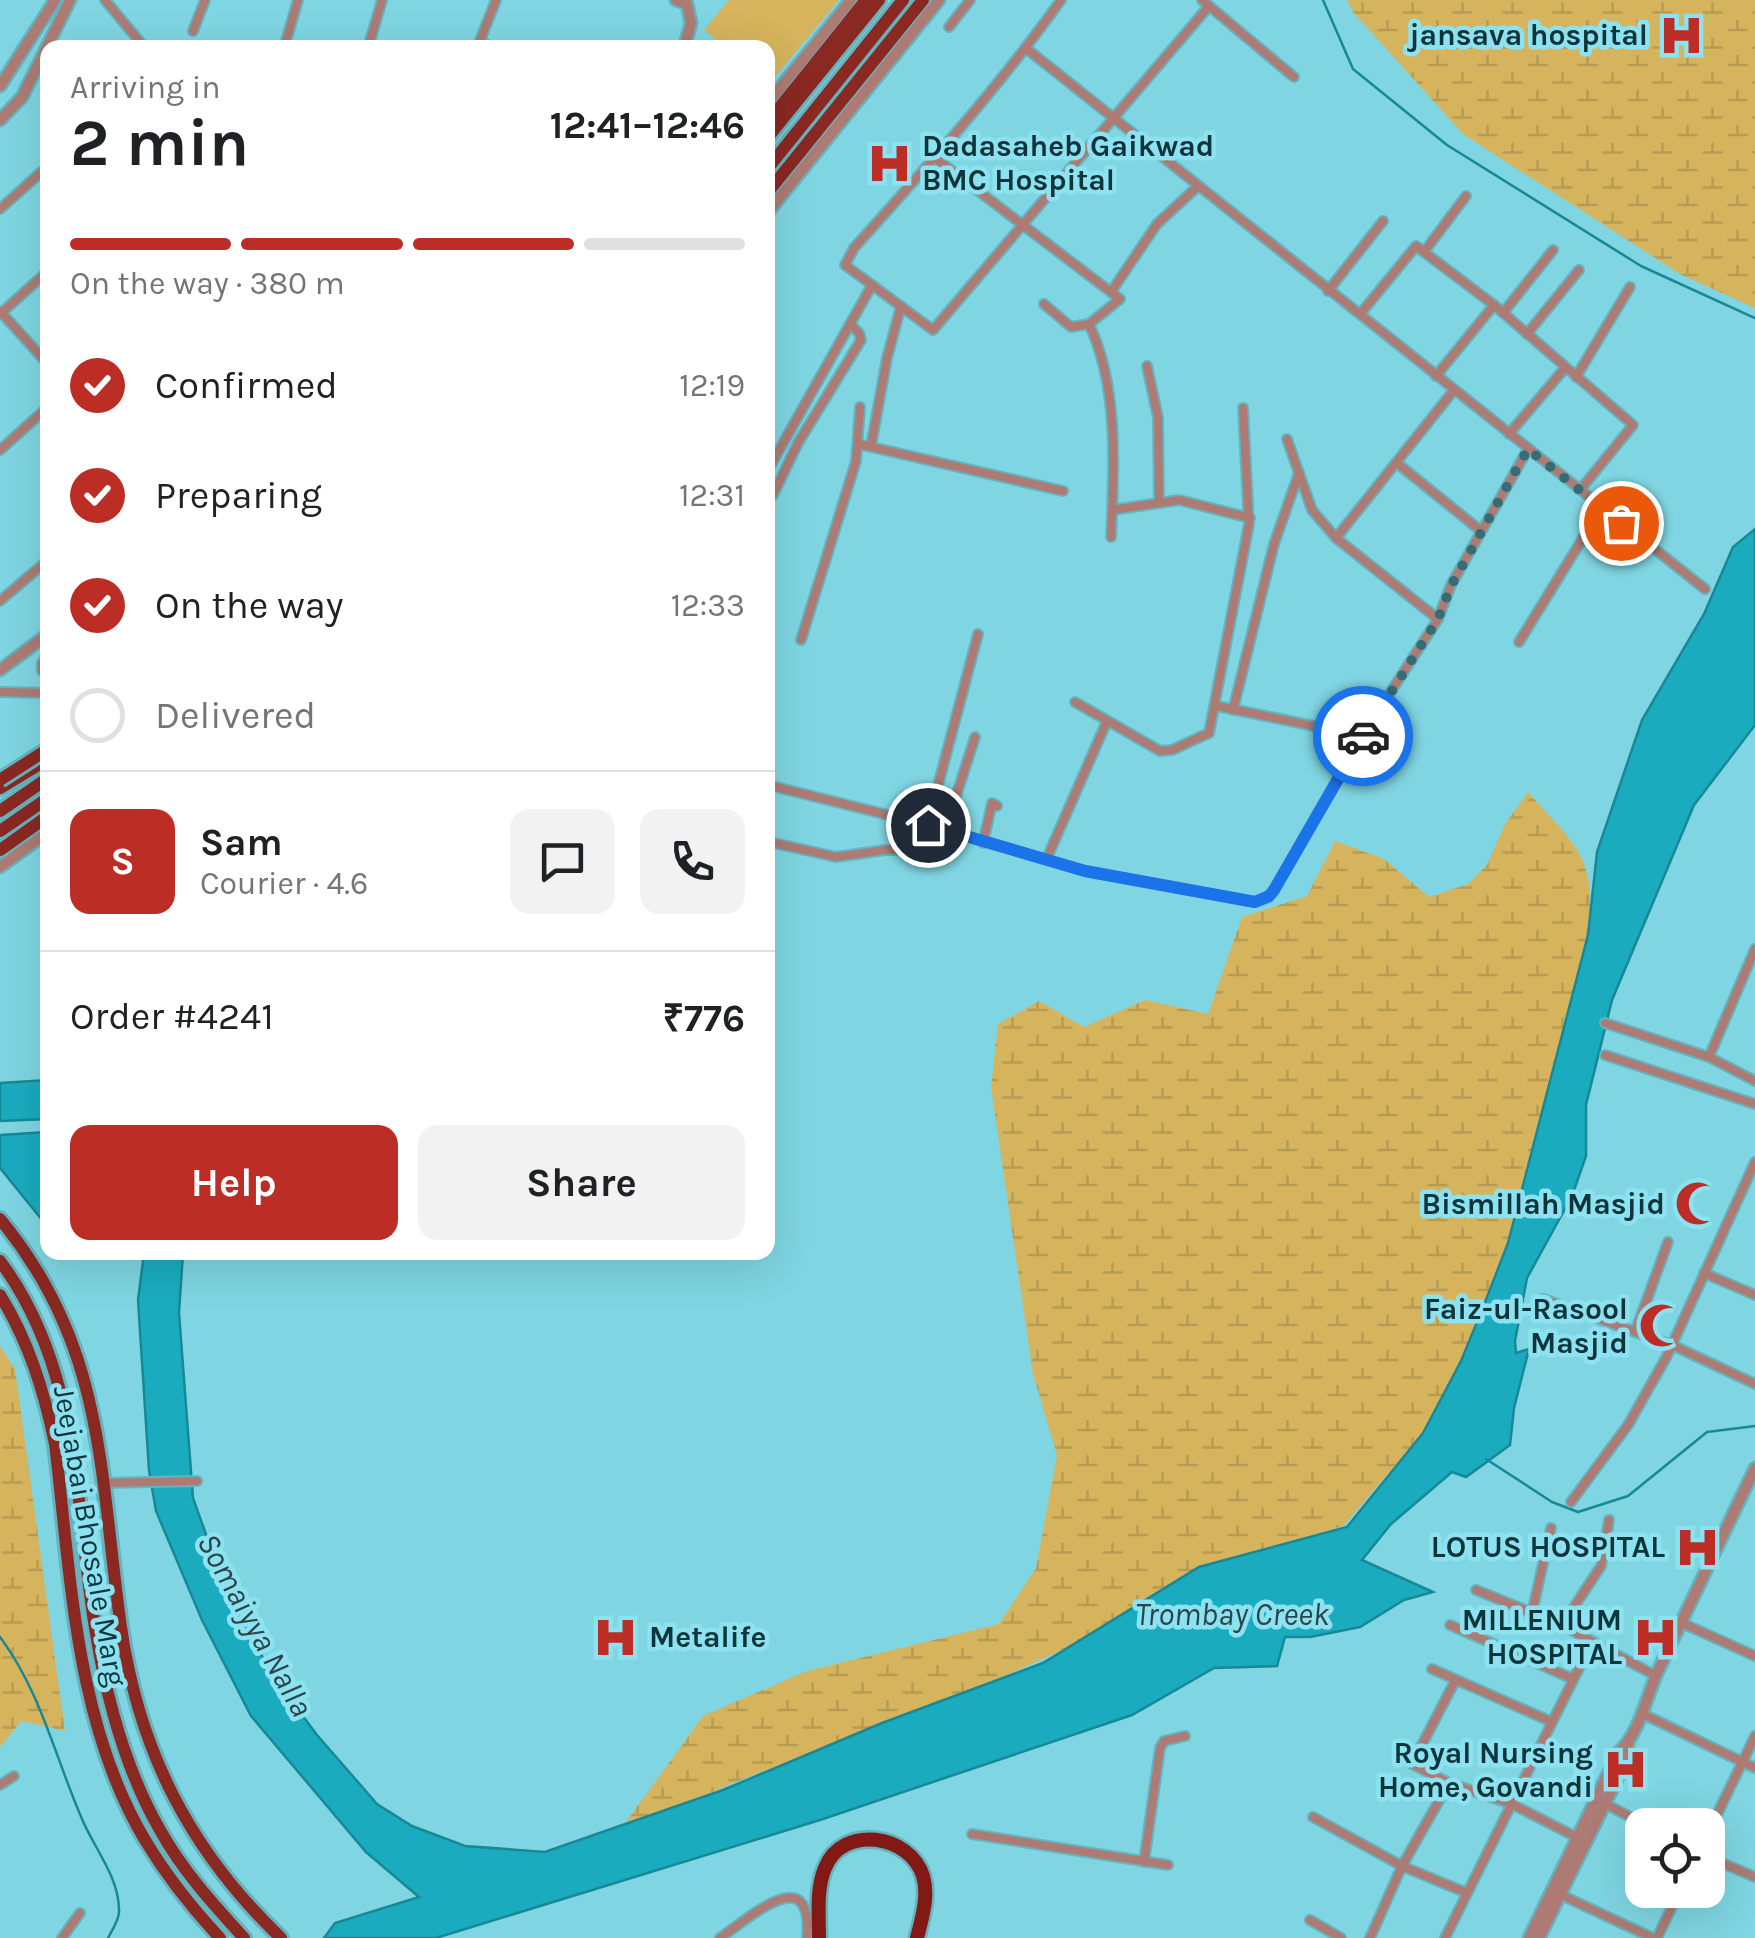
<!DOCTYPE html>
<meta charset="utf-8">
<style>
body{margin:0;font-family:Karla,sans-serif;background:#f2f2f2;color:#202124;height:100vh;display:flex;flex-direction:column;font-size:38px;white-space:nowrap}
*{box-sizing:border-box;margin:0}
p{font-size:32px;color:#757577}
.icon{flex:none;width:55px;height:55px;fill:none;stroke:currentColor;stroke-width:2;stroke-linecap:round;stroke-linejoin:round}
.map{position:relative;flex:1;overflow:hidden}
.panel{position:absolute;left:40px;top:40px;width:735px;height:1220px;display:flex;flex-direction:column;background:#fff;border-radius:20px;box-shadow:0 10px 40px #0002}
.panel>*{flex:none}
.buttons{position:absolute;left:1625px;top:1808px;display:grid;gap:20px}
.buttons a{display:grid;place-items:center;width:100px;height:100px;border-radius:20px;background:#fff;box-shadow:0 10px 40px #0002;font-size:50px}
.pin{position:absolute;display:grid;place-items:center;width:85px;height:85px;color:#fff;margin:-42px;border:5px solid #fff;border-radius:50%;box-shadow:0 2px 10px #0007}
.courier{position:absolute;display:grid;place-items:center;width:100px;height:100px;margin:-50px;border:8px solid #1a73e8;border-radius:50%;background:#fff;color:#222;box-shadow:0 2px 12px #0007}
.overview em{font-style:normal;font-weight:700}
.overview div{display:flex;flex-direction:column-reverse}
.overview{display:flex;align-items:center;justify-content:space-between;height:170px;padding:0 30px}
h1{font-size:65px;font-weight:700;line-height:75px}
.bar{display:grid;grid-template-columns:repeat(4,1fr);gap:15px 10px;align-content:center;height:120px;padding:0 30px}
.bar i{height:12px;border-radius:8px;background:#e0e0e0}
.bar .current{background:#bb2d25}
.bar p{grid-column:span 4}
.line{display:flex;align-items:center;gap:25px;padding:0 30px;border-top:2px solid #e0e0e0}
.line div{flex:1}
.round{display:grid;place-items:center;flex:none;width:105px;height:105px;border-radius:20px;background:#f2f2f2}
ol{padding:0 30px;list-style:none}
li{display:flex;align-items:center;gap:30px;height:110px}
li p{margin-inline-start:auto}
li .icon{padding:10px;border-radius:50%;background:#bb2d25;color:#fff;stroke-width:4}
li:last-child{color:#757577}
li i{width:55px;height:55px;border:5px solid #e0e0e0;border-radius:50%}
.cta{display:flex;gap:20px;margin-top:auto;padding:20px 30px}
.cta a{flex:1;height:115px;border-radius:20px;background:#bb2d25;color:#fff;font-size:40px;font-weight:700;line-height:115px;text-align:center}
.cta a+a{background:#f2f2f2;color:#202124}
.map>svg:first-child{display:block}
.wetland{fill:url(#wetland-marsh)}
.pitch{fill:#d6b45d}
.water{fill:#1aacbe;stroke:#178896;stroke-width:2.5}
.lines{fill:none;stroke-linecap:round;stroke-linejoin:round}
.stream{stroke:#178896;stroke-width:2.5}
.minor-casing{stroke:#66b2bd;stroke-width:12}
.tertiary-casing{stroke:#66b2bd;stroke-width:15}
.trunk-casing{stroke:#66b2bd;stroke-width:18}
.motorway-casing{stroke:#66b2bd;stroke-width:19}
.minor{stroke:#ad7b74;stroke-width:8}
.tertiary{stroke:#ad7b74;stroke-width:10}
.trunk{stroke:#8a2822;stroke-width:12}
.motorway{stroke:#831914;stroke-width:14}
.trunk-bridge-casing{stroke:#66b2bd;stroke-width:18;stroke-linecap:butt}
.trunk-bridge{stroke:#8a2822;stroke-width:12}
.done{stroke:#366d75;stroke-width:10;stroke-dasharray:0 18}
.route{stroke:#1a73e8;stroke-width:12}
.labels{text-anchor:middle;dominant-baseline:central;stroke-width:9;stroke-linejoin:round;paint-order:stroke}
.poi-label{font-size:30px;font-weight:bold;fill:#0f353a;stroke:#8ce2f0;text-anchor:end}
.street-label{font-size:30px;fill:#0f353a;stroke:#8ce2f0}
.water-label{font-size:32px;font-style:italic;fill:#2a464a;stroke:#8ce2f0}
</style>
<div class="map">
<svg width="1755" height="1938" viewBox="0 0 1755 1938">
<defs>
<pattern id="wetland-marsh" width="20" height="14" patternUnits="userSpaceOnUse" patternTransform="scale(2.5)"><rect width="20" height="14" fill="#d6b45d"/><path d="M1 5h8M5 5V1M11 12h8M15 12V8" fill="none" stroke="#b69b52"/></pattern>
</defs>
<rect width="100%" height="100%" fill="#7fd5e2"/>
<g class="wetland">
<path d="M1347,0H1755V308L1680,274L1463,134L1353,12Z"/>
<path d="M1528,792C1577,848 1597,855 1588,935L1508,1243L1466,1352L1423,1433L1343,1526L1200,1576L1088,1638L1007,1675L731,1784L618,1833L703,1716L807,1671L999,1624L1036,1568L1057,1455L1033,1374L991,1087L998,1024L1039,1001L1084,1027L1145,1000L1208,1014L1242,917L1307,896L1335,841L1384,859L1429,897L1468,884L1487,865L1505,824Z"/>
<path d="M0,1346L15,1369L65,1731L21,1721L0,1747Z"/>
</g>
<path class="pitch" d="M729,0H839L770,83L768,48L726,47L704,30Z"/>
<g class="water">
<path d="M1755,529V725L1694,805L1612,1000L1586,1105V1156L1572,1196L1527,1278L1515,1341L1516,1353L1529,1349L1514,1408L1510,1445L1466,1477L1452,1472L1391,1524L1362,1560L1433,1592L1404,1600L1360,1627L1310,1637H1285L1277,1666L1214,1668L1132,1715L820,1820L436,1938H324L335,1923L419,1897L366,1852L251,1716L202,1620L156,1511L149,1470L138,1300L144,1253H183L179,1313L193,1498L219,1571L270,1672L317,1735L377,1804L412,1826L465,1846L545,1852L723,1790L882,1723L1043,1663L1199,1567L1347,1527L1423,1433L1461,1361L1482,1310L1508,1243L1588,935L1597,852L1642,720L1704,614L1733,547Z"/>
<path d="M47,1080V1119L0,1121V1083Z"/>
<path d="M47,1132H48L47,1226L0,1168V1135Z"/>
</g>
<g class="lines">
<g class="stream">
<path d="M1323,0L1353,69L1447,145L1641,266L1755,318"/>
<path d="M1486,1459L1552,1502L1578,1512L1628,1496L1707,1432L1755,1426"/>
<path d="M0,1637C41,1692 55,1757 82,1819C94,1848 119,1877 119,1910C120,1919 112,1930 108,1938"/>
</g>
<defs>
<g id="minor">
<path d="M105,0L145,48"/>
<path d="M1061,0C998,88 926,168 854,248L845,265L933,330L1209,6"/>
<path d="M1202,0L1294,77"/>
<path d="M949,27L970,0"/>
<path d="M193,31L205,0"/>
<path d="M480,42L495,48"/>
<path d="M284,48L298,0"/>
<path d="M368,48L382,0"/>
<path d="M477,48L496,0"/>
<path d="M1027,49L1705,589"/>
<path d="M935,158L1120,299L1089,324"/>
<path d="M0,209L48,166"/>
<path d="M1424,252L1466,196"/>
<path d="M1328,291L1383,221"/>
<path d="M1111,292L1157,224L1198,186"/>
<path d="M1044,304L1071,327L1089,324C1119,387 1114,469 1111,537"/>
<path d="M0,311L48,364"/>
<path d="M1361,313L1416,246L1494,305L1633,425L1580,490"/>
<path d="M1503,313L1553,250"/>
<path d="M0,314L48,271"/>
<path d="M1527,334L1579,270"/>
<path d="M1147,366L1158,418L1159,503"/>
<path d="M1436,376L1494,305"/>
<path d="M1576,377L1630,287"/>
<path d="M1509,434L1565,368"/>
<path d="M1287,439L1312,510L1336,538L1438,619L1451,585L1528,449"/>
<path d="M858,444L1063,491"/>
<path d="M871,446L887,358L901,306"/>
<path d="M0,450L48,407"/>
<path d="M1397,463L1481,531"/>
<path d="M768,470L872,285"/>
<path d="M773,495L798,443L861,340L859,333L850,324"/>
<path d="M1112,510L1179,500L1250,518"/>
<path d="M1336,538L1454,390"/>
<path d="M0,601L48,560"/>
<path d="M801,640L856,461L860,407"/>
<path d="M1519,642L1602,507"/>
<path d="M48,654L42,663V671L48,676"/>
<path d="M0,692L48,693"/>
<path d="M1075,702L1160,751L1172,750L1209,733L1249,524L1243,408"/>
<path d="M1217,706L1362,736"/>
<path d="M1233,710L1274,544L1299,473"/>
<path d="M768,785L928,825L1085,871L1255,902L1269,897L1274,890L1362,736L1438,619"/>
<path d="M945,831L975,737"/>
<path d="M774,843L836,857L885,850H921L978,634"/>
<path d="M983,843L992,803L997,806"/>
<path d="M1047,858L1107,721"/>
<path d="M1755,949L1709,1057L1755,1081"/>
<path d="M1605,1023L1709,1057"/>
<path d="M1605,1055L1755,1104"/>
<path d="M1704,1273L1755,1295"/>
<path d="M1543,1299L1672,1345L1755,1384"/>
<path d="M1635,1332L1668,1242"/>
<path d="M105,1483L197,1481"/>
<path d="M1571,1502L1628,1425L1667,1356L1755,1162"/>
<path d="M1476,1590L1562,1625L1656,1676"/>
<path d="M1532,1613L1551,1528"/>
<path d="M1682,1623L1755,1656"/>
<path d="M1450,1625L1573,1679"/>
<path d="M1562,1625L1601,1566L1609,1520"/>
<path d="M1432,1669L1552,1722"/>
<path d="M1643,1714L1755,1768"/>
<path d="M1400,1758L1449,1783L1512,1804L1578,1838"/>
<path d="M1412,1764L1455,1681"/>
<path d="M0,1785L14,1776"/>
<path d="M1596,1799L1646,1825"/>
<path d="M1313,1817L1402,1866L1467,1893"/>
<path d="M1708,1833L1755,1736"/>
<path d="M972,1834L1168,1865"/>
<path d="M1708,1857L1755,1877"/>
<path d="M1144,1862L1160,1748L1164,1741L1185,1736"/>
<path d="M1557,1893L1653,1938"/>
<path d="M1310,1920L1341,1938"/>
<path d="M62,1938L80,1913"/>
<path d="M720,1938C751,1917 813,1859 807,1938"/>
<path d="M1370,1938L1402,1866L1449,1783"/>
<path d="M1445,1938L1592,1642"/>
<path d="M1657,1938L1680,1890"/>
</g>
<g id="tertiary">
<path d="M676,0L687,4L691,23L684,48"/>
<path d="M0,86L55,0"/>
<path d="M768,103L851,0"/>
<path d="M0,120L22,97L70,0"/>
<path d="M768,212L939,0"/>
<path d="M0,670L48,634"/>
<path d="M0,867L48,832"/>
<path d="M1529,1938L1618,1753C1641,1731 1645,1699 1658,1671C1690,1603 1723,1536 1755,1468"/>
<path d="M1539,1938L1628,1757V1743"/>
</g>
<g id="trunk">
<path d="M768,122L866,0"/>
<path d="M768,137L879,0"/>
<path d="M768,168L903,0"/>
<path d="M768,192L923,0"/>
<path d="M0,788L48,759"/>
<path d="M0,811L48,778"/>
<path d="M0,831L48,798"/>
<path d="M0,850L48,816"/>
<path d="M0,1219C106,1347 99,1473 121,1627C139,1751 190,1851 281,1938"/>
<path d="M0,1261C82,1371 74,1506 96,1634C107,1700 126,1771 160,1830C182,1870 213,1904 244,1938"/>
<path d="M0,1295C29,1342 44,1391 55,1444C71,1576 75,1723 145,1840C166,1875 192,1908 220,1938"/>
</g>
<path id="motorway" d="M819,1938C819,1916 816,1889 825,1868C842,1824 910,1834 923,1876C929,1896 922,1918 917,1938"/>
</defs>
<use href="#minor" class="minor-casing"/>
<use href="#tertiary" class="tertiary-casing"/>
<use href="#trunk" class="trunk-casing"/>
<use href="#motorway" class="motorway-casing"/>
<use href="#minor" class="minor"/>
<use href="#tertiary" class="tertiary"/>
<use href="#trunk" class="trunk"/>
<use href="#motorway" class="motorway"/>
<defs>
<path id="trunk-bridge" d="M0,780L48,749"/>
</defs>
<use href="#trunk-bridge" class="trunk-bridge-casing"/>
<use href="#trunk-bridge" class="trunk-bridge"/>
</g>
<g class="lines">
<path class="done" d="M1363,736L1438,619L1452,584L1528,449L1621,523"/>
<path class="route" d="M928,825L1085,871L1255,902L1269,896L1274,890L1363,736"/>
</g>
<defs>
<symbol id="hospital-bare" viewBox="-9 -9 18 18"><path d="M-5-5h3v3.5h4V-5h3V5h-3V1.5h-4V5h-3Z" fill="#bb2d25" stroke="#8ce2f0" stroke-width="2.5" paint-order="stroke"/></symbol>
<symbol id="mosque-bare" viewBox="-9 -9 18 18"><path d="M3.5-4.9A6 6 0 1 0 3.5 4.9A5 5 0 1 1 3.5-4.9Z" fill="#bb2d25" stroke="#8ce2f0" stroke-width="2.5" paint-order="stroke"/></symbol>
</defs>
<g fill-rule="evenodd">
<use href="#hospital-bare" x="1650" y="4" width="63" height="63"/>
<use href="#hospital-bare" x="858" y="132" width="63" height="63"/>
<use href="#mosque-bare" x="1666" y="1172" width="63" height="63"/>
<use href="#mosque-bare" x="1630" y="1294" width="63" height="63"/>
<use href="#hospital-bare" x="1666" y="1516" width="63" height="63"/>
<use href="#hospital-bare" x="584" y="1606" width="63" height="63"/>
<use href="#hospital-bare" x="1624" y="1606" width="63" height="63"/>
<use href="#hospital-bare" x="1594" y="1738" width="63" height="63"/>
</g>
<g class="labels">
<g class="poi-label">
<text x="1648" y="35">jansava hospital</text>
<text x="922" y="146" text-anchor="start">Dadasaheb Gaikwad<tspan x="922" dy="34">BMC Hospital</tspan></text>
<text x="1665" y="1204">Bismillah Masjid</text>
<text x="1628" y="1309">Faiz-ul-Rasool<tspan x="1628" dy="34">Masjid</tspan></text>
<text x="1665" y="1547">LOTUS HOSPITAL</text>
<text x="1622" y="1620">MILLENIUM<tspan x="1622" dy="34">HOSPITAL</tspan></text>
<text x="649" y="1637" text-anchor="start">Metalife</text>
<text x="1593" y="1753">Royal Nursing<tspan x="1593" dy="34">Home, Govandi</tspan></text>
</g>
<g class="street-label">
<text transform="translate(90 1536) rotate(80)">Jeejabai Bhosale Marg</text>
</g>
<g class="water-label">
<text x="1232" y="1614">Trombay Creek</text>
<text transform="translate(255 1625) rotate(61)">Somaiyya Nalla</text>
</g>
</g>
</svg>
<div class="buttons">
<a><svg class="icon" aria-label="locate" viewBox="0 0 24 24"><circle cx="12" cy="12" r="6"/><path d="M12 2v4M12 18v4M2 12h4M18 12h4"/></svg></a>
</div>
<div class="pin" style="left:1621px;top:523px;background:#ea580c"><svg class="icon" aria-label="bag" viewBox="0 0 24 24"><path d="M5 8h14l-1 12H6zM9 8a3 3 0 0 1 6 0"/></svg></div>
<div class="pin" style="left:928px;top:825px;background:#1f2937"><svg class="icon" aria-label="home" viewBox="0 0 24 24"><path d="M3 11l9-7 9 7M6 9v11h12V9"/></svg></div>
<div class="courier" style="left:1363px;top:736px"><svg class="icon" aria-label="car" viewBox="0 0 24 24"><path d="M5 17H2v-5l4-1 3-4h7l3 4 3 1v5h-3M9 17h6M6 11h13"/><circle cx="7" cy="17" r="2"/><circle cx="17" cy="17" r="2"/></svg></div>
<section class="panel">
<div class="overview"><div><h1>2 min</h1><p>Arriving in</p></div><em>12:41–12:46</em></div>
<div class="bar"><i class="current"></i><i class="current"></i><i class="current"></i><i></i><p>On the way · 380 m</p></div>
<ol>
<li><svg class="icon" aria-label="check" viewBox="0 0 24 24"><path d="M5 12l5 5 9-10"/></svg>Confirmed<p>12:19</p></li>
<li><svg class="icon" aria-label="check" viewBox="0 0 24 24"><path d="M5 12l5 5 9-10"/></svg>Preparing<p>12:31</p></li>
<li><svg class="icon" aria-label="check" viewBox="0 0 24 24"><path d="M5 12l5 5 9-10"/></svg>On the way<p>12:33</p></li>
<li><i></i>Delivered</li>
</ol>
<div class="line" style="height:180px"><b class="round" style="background:#bb2d25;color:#fff">S</b><div><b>Sam</b><p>Courier · 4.6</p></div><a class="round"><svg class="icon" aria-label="chat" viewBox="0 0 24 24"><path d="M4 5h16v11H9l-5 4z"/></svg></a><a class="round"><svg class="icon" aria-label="phone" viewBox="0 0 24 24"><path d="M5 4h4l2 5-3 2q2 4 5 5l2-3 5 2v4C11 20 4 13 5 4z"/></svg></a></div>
<div class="line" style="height:130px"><div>Order #4241</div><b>₹776</b></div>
<div class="cta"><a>Help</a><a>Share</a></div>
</section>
</div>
